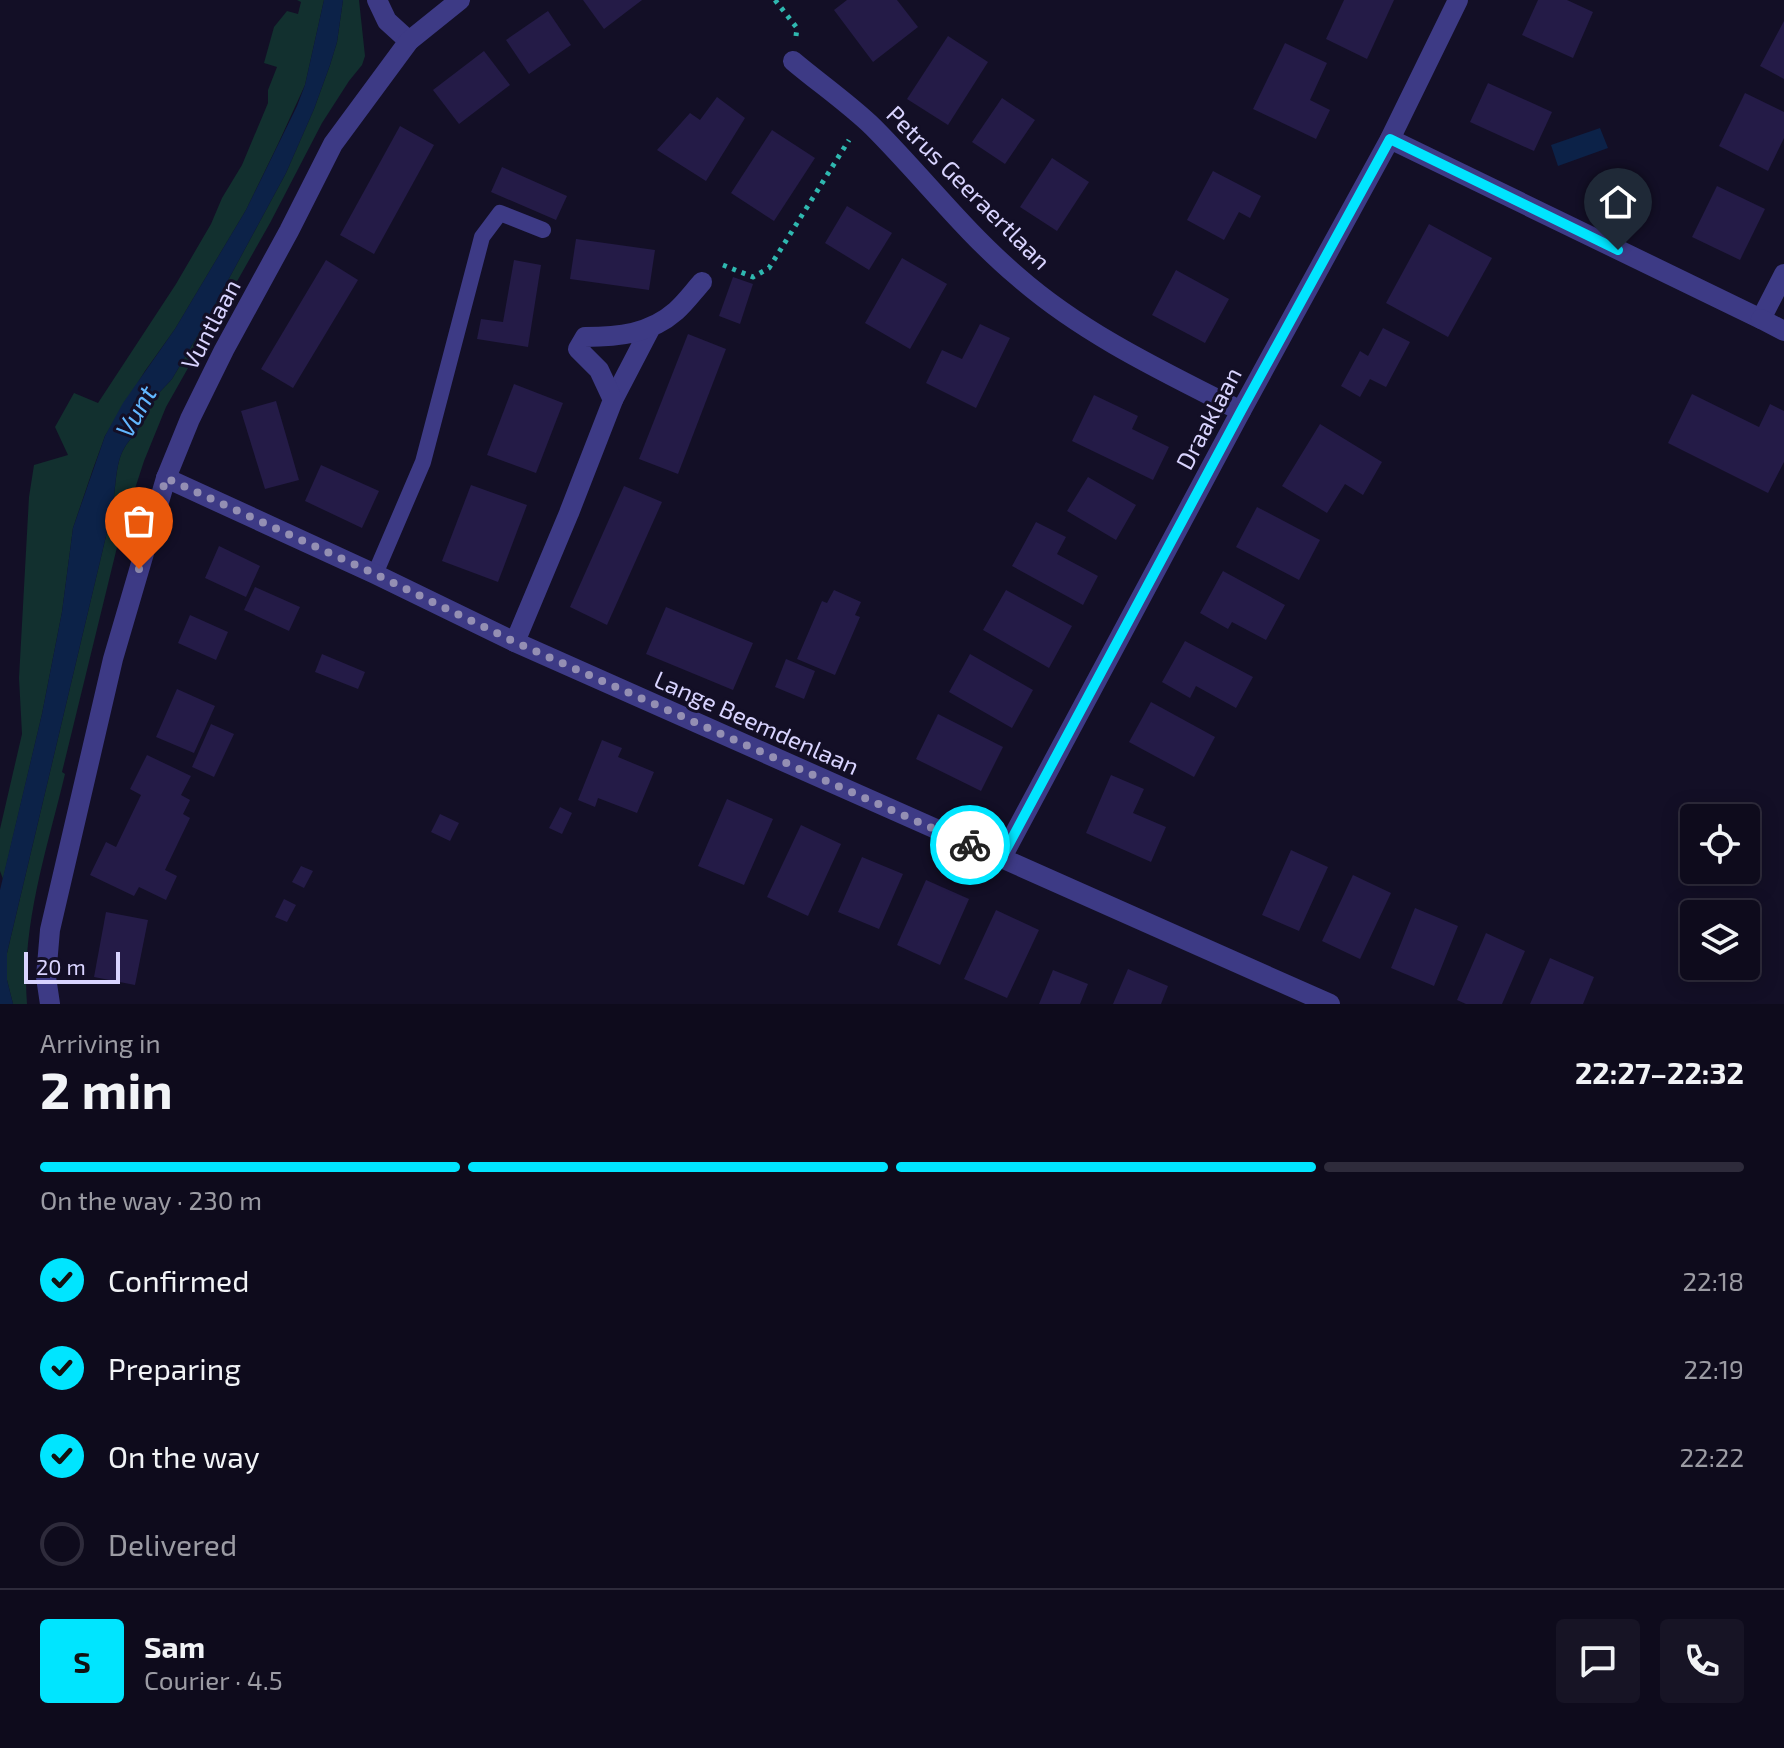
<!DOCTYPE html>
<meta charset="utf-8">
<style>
body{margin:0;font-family:"Exo 2",sans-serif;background:#171425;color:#f1f3f6;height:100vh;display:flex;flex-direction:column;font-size:30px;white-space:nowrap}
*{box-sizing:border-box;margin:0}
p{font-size:26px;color:#9b9ba3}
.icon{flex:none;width:44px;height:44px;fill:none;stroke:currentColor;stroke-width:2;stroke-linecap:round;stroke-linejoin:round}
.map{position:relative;height:1004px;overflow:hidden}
.panel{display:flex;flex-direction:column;background:#0e0b1c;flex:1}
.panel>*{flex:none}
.controls{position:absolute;left:1680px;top:804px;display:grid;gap:16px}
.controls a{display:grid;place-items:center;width:80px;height:80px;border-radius:8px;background:#0e0b1c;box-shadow:0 4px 20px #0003,0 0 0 2px #2e2b3b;font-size:40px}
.scale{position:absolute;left:24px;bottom:20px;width:96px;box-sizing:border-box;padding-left:8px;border:4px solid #d9d4ff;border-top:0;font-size:22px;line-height:28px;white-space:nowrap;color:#d9d4ff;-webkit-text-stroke:6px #130f26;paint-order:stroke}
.pin{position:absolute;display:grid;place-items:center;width:68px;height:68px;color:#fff;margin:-82px -34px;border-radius:50% 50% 50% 0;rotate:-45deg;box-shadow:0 0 8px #0007}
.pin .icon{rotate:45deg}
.courier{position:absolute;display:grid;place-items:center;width:80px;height:80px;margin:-40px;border:6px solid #00e5ff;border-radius:50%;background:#fff;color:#222;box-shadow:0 2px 10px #0007}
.head em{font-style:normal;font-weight:700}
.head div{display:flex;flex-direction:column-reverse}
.head{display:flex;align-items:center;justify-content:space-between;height:136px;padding:0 40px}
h1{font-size:52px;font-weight:700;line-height:60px}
.bar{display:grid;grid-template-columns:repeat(4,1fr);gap:12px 8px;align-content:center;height:96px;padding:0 40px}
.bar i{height:10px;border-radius:6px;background:#2e2b3b}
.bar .current{background:#00e5ff}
.bar p{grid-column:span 4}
.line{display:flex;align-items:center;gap:20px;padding:0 40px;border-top:2px solid #2e2b3b}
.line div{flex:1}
.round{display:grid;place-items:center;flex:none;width:84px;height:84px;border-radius:8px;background:#171425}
ol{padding:0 40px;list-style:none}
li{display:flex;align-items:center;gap:24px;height:88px}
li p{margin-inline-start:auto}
li .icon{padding:8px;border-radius:50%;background:#00e5ff;color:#111;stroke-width:4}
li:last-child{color:#9b9ba3}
li i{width:44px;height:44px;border:4px solid #2e2b3b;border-radius:50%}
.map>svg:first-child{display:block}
.green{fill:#12302f}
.water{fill:#0c2248}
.building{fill:#241b47}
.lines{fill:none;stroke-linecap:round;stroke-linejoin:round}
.path{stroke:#2fb8b0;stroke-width:5;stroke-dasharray:4 6;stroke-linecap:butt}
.lane{stroke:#3d3a85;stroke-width:16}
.street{stroke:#3d3a85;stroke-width:20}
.done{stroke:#948fb3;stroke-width:8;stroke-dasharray:0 14.4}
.route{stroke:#00e5ff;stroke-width:10}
.labels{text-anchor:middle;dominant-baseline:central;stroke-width:6;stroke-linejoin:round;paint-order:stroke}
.street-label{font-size:24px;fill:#d9d4ff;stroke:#130f26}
.water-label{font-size:26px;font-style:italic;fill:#62b6ff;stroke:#130f26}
</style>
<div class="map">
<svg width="1784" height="1004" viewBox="0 0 1784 1004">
<rect width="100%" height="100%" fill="#130f26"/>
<g class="green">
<path d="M297,0H324L305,85L278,144L246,210L175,329L145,371L105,436L93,469L73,528L62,612L42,714L3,879L0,871V829L22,734L19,678L29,497L34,465L68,455L55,427L74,393L98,403L176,284L211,224L222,198L242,165L268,103V90L277,67L264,63L274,27L287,11L298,14L301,2Z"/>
<path d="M343,0H359L365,56L362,65L349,81L322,123L270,223L166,407L144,461L120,535L62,772L65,774C47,849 21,926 27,1004H13L7,980V953L106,536C108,523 112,509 114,496C117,474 116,451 135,435L157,395L172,379L206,321L286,173L314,109L330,65L337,42Z"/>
</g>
<g class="water">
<path d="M324,0H343L337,42L330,65L314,109L286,173L206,321L172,379L157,395L135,435C116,451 117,474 114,496C112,509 108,523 106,536L7,953V980L13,1004H0V890L42,714L62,612L73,528L105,436L123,403L175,329L246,210L297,106L305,85Z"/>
<path d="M1600,128L1608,148L1558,166L1551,145Z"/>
</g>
<g class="building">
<path d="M583,0H642L604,29Z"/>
<path d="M847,0H897L918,27L873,62L834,10Z"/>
<path d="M1344,0H1394L1367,59L1326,39Z"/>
<path d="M1538,0H1567L1593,12L1573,58L1522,35Z"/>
<path d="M548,11L571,45L529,74L506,40Z"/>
<path d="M1784,21V79L1760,66Z"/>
<path d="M948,36L988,62L948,125L907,99Z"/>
<path d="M1285,43L1327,63L1310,100L1330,110L1316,139L1253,109Z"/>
<path d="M484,51L510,85L459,124L433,90Z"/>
<path d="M1488,83L1552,112L1534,151L1470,122Z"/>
<path d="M1745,93L1784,112V138L1768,171L1719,146Z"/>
<path d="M717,97L745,118L706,181L657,150L690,113L700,120Z"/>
<path d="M1002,98L1035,120L1005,164L972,142Z"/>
<path d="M400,126L434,145L374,254L340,235Z"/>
<path d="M772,130L815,158L774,221L731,193Z"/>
<path d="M1052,158L1089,182L1057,231L1020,207Z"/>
<path d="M502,167L567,196L556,220L491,192Z"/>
<path d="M1213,171L1261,196L1250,218L1239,212L1224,240L1187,220Z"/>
<path d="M1717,186L1765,209L1740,260L1692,237Z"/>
<path d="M847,206L892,233L869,270L825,243Z"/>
<path d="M1429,224L1492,258L1448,337L1386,303Z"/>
<path d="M576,239L655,250L649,290L570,279Z"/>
<path d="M902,258L947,284L910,349L865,323Z"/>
<path d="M326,260L358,280L293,388L261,369Z"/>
<path d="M514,260L541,265L528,347L477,339L481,319L503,322Z"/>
<path d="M1176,270L1229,299L1205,343L1152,315Z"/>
<path d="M733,277L753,284L740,324L719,316Z"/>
<path d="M980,324L1010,338L976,408L926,383L942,350L962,359Z"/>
<path d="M1383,328L1410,342L1386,387L1370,379L1360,397L1341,386L1360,351L1368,356Z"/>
<path d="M688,334L726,349L678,474L639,459Z"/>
<path d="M514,384L563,403L536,473L487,455Z"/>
<path d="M1692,394L1759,427L1770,404L1784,411V462L1768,493L1668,443Z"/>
<path d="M1094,395L1138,416L1132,429L1169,447L1153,480L1072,441Z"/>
<path d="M276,401L299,480L265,489L241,411Z"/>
<path d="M1320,424L1382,462L1363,495L1345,484L1327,513L1282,486Z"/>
<path d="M321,465L379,491L362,528L305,501Z"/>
<path d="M1088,477L1136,505L1116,540L1067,511Z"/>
<path d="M471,485L527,505L498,582L442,561Z"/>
<path d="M624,486L662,502L607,625L570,607Z"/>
<path d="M1257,507L1320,540L1299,580L1236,547Z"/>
<path d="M1036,522L1066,537L1057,554L1098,576L1083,605L1012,566Z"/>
<path d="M219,546L260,566L246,597L205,578Z"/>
<path d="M1223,571L1285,605L1266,640L1232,622L1228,629L1200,613Z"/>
<path d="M255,587L300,607L289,631L244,610Z"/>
<path d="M834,590L861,602L855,615L860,617L835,675L797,659L822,601L827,603Z"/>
<path d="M1006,590L1072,626L1049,668L983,630Z"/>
<path d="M666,607L753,643L733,690L646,654Z"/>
<path d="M190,615L228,632L216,660L178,643Z"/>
<path d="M1185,641L1253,677L1236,708L1196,686L1190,698L1162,682Z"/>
<path d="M322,654L365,672L358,689L315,672Z"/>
<path d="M970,654L1033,690L1012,728L949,692Z"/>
<path d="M786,659L815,671L804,699L775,687Z"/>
<path d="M177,689L215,706L194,753L156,737Z"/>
<path d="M1151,702L1215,737L1194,777L1129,742Z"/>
<path d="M938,714L1003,747L981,791L916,759Z"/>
<path d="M211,724L234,734L214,777L192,767Z"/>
<path d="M602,740L622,748L618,757L654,772L637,813L598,798L595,807L578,800Z"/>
<path d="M147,755L191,776L181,795L190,800L183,814L190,818L165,870L177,876L166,900L139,887L134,896L90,875L106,842L116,847L141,795L130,789Z"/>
<path d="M1111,775L1144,789L1133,813L1166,827L1151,862L1086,833Z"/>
<path d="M727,799L773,819L744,885L698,866Z"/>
<path d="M560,807L572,813L562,834L549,828Z"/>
<path d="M440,814L459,823L450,841L431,832Z"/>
<path d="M801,825L841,844L808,916L767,897Z"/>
<path d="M1291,850L1328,867L1299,931L1262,915Z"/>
<path d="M862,857L903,874L879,929L838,912Z"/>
<path d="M301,866L313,871L304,888L292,882Z"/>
<path d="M1353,875L1391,893L1360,959L1322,941Z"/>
<path d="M926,880L969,899L940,965L897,945Z"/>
<path d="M284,899L296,905L287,922L275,917Z"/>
<path d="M1415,908L1458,926L1434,986L1391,968Z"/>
<path d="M996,910L1039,930L1007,998L964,979Z"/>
<path d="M106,912L148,920L135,985L94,977Z"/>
<path d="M1486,933L1525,951L1502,1004H1466L1457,1000Z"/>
<path d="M1550,958L1594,977L1583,1004H1530Z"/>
<path d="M1128,969L1168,986L1161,1004H1113Z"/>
<path d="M1053,970L1088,984L1080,1004H1039Z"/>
</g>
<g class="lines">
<g class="path">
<path d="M775,0L797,28L796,36"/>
<path d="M723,265L753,277L769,268L849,140"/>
</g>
<path class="lane" d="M375,574L423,462L482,237L500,213L543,230"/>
<g class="street">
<path d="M377,0L387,21L409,41"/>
<path d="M793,61C819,83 848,103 873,127C922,176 964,231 1017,276C1083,334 1164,372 1241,411"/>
<path d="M1390,139L1761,319L1784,274"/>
<path d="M1761,319L1784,331"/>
<path d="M613,400L650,329"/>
<path d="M166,478L375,574L515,642L1330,1004"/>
<path d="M515,642L569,513L613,400L599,370L578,349L585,337C618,337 650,334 676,311C686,302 694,291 702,282"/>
<path d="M1001,859L1241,411L1390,139L1458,0"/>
<path d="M50,1004L46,977L50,930L113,659L166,478L190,419L224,350L289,231L333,144L409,41L460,0"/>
</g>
</g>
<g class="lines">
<path class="done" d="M139,569L166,478L375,574L515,642L970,845"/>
<path class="route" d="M970,845L1001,859L1241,411L1390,139L1618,250"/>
</g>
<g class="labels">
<g class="street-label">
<text transform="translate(969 187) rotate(45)">Petrus Geeraertlaan</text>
<text transform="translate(210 324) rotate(-62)">Vuntlaan</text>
<text transform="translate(1208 418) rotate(-62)">Draaklaan</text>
<text transform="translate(757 722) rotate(24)">Lange Beemdenlaan</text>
</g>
<g class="water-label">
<text transform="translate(135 411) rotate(-60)">Vunt</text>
</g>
</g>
</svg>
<div class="controls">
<a><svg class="icon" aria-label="locate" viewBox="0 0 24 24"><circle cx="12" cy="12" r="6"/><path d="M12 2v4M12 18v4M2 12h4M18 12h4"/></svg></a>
<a><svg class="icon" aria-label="layers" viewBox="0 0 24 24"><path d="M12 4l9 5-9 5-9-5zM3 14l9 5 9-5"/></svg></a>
</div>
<div class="scale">20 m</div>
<div class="pin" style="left:139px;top:569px;background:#ea580c"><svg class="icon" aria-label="bag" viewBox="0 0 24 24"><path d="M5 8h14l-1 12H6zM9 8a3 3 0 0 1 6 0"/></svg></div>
<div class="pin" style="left:1618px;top:250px;background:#1f2937"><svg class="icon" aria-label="home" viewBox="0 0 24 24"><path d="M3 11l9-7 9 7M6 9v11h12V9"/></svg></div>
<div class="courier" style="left:970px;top:845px"><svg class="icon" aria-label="bike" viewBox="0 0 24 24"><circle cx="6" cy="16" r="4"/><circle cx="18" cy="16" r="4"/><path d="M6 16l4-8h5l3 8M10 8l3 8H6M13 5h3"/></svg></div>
</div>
<section class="panel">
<div class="head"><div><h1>2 min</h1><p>Arriving in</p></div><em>22:27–22:32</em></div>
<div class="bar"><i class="current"></i><i class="current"></i><i class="current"></i><i></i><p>On the way · 230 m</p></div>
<ol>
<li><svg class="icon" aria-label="check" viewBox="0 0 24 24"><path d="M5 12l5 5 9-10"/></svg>Confirmed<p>22:18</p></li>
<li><svg class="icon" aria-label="check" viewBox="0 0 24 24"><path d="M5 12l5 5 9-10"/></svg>Preparing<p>22:19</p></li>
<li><svg class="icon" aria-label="check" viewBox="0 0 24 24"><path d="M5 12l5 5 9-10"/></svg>On the way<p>22:22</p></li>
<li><i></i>Delivered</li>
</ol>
<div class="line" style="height:144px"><b class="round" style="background:#00e5ff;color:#111">S</b><div><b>Sam</b><p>Courier · 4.5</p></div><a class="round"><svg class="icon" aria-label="chat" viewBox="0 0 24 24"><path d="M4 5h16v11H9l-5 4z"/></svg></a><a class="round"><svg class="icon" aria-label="phone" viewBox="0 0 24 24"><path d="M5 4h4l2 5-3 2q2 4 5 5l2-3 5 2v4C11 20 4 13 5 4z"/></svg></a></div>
</section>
